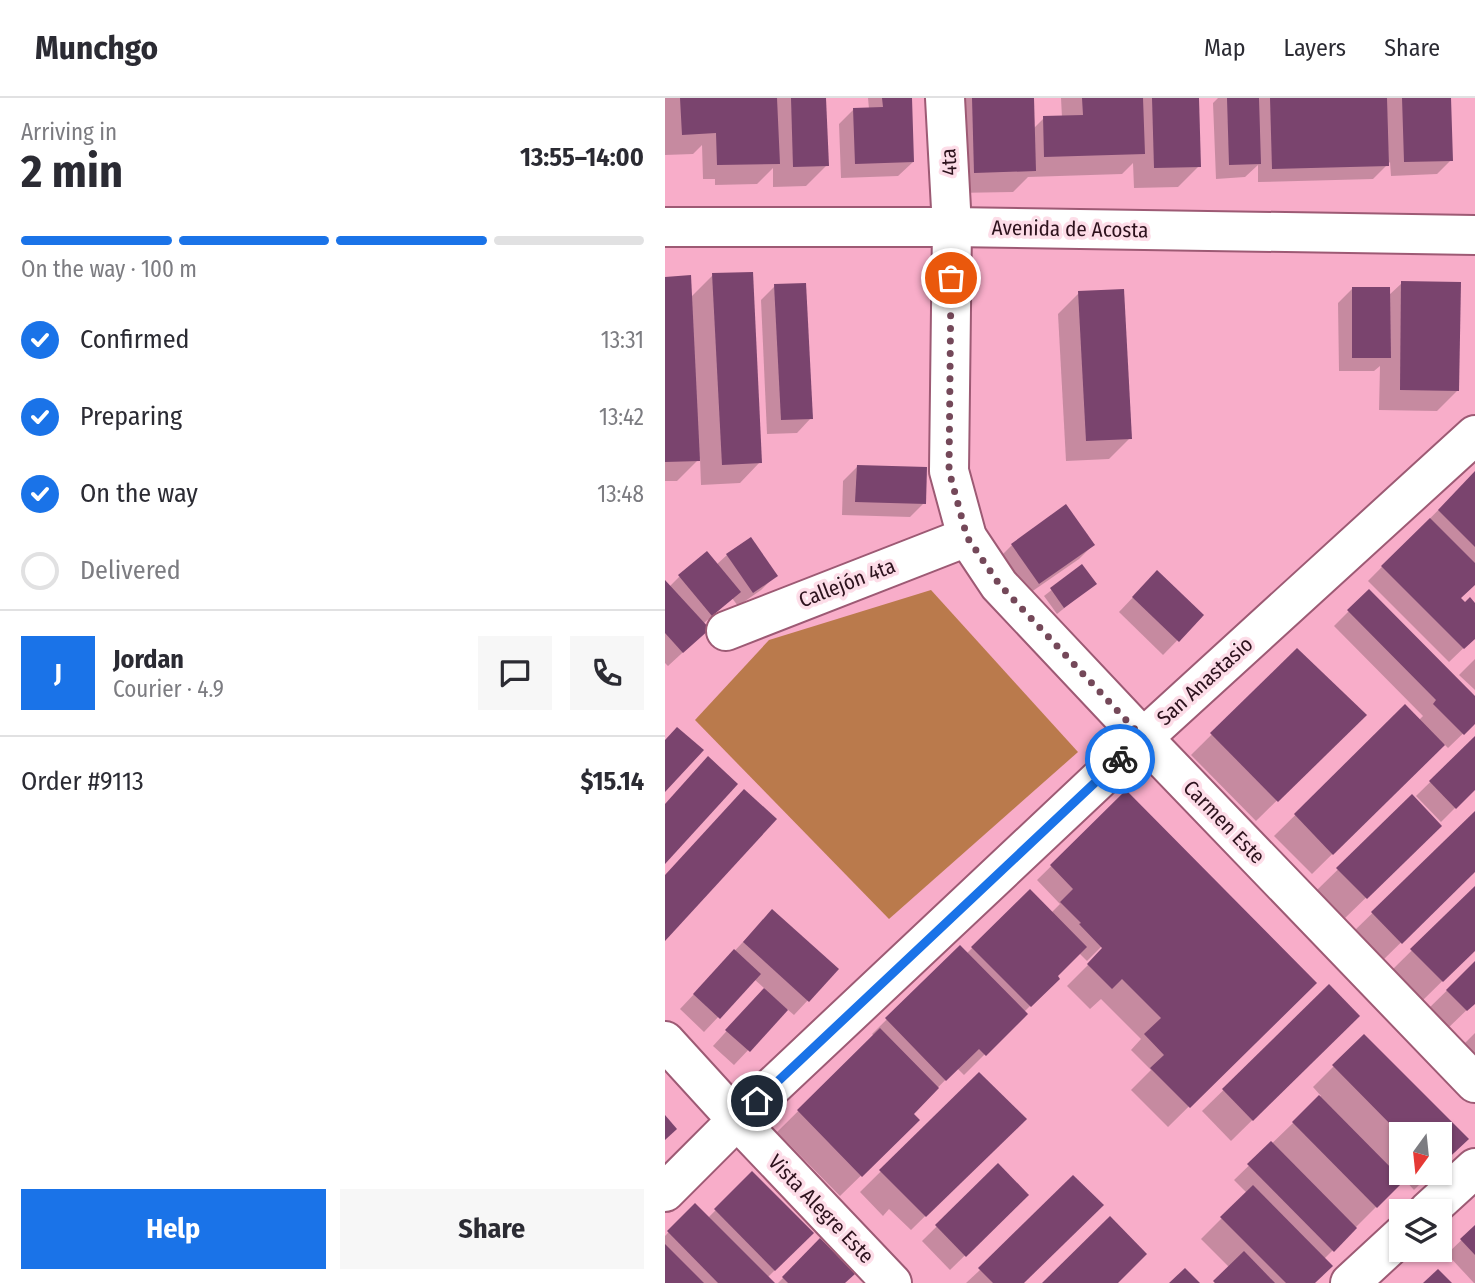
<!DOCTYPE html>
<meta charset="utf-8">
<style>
body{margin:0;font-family:"Fira Sans Condensed",sans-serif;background:#f7f7f7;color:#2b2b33;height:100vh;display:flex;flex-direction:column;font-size:26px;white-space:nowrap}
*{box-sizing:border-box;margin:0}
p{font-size:23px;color:#7c7c81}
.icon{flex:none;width:38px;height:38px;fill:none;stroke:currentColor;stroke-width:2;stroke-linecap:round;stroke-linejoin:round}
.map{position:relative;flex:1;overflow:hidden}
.drawer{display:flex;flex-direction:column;background:#fff;width:665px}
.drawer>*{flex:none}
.needle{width:46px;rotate:195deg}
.tools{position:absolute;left:724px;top:1024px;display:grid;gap:14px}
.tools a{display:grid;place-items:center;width:63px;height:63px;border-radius:0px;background:#fff;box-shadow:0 2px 5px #0004;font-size:35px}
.pin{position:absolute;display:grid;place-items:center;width:60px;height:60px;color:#fff;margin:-30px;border:4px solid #fff;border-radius:50%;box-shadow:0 2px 7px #0007}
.courier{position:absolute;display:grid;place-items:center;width:70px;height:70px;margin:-35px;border:5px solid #1a73e8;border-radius:50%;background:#fff;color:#222;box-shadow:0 2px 9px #0007}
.head em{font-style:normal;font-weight:700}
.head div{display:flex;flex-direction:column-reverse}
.head{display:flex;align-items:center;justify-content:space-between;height:119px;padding:0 21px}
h1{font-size:46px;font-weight:700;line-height:52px}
.bar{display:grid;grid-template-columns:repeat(4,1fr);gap:10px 7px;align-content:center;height:84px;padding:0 21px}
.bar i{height:9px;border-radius:5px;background:#e1e1e2}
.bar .current{background:#1a73e8}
.bar p{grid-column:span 4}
.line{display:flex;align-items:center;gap:18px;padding:0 21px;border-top:2px solid #e1e1e2}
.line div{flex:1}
.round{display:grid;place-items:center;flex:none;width:74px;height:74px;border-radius:0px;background:#f7f7f7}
ol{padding:0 21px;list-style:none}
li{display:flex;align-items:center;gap:21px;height:77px}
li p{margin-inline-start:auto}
li .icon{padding:7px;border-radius:50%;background:#1a73e8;color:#fff;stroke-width:4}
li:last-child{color:#7c7c81}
li i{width:38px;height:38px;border:4px solid #e1e1e2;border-radius:50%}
.cta{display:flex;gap:14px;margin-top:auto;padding:14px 21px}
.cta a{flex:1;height:80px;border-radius:0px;background:#1a73e8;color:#fff;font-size:28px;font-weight:700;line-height:80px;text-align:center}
.cta a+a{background:#f7f7f7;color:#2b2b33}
header{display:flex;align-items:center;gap:42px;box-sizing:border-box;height:98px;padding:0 35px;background:#fff;border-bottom:2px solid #e1e1e2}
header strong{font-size:33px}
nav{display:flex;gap:38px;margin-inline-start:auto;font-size:24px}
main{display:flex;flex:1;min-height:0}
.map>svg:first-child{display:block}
.forest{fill:#ba7a4c}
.shadow{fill:#0003}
.building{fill:#7a446e}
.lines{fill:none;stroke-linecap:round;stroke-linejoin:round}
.street-casing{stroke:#9d5a74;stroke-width:42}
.secondary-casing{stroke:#9d5a74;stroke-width:42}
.street{stroke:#fff;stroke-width:38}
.secondary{stroke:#fff;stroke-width:38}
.done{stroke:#744859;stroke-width:7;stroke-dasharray:0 12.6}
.route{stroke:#1a73e8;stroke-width:9}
.labels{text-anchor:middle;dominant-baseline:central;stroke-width:7;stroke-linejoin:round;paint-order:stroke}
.street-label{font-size:21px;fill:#2d121d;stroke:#fddde8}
</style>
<header>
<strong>Munchgo</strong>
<nav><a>Map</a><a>Layers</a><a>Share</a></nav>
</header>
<main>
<section class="drawer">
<div class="head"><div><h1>2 min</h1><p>Arriving in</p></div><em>13:55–14:00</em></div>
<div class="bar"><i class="current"></i><i class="current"></i><i class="current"></i><i></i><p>On the way · 100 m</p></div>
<ol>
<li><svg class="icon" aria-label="check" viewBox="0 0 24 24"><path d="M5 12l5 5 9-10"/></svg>Confirmed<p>13:31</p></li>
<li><svg class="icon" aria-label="check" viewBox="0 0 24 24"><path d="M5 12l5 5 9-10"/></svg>Preparing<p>13:42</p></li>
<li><svg class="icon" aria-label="check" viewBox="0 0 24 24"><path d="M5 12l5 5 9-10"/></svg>On the way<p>13:48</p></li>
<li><i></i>Delivered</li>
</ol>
<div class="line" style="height:126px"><b class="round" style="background:#1a73e8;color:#fff">J</b><div><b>Jordan</b><p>Courier · 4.9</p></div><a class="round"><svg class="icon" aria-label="chat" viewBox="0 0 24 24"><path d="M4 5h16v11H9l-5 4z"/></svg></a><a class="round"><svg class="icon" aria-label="phone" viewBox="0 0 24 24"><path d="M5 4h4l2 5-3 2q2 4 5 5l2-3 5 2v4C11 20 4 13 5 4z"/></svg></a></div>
<div class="line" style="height:91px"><div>Order #9113</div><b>$15.14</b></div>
<div class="cta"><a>Help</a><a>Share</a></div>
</section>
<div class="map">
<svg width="810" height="1185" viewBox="0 0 810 1185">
<rect width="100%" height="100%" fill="#f8adc9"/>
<path class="forest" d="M266,492L413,654L224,821L30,622L104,542Z"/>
<g class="shadow">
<path d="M0,0H160L162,67L141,88L108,89V70L92,86L50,87V81H38L37,47L28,56L0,57Z"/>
<path d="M203,0H246L248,64L233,78L176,80L174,26L189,11H204Z"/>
<path d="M286,0H367L368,31L379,20H397L396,0H532L534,68L513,89L469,90L468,65L457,76L363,79L348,94L289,95Z"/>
<path d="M553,0H784L786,62L772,76L726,78L725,64L708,81L593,84V67L580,79L551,81L548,5Z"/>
<path d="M48,177L95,364L75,385L36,387L35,360L12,383H0V181L25,200Z"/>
<path d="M737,185L793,292L772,313L714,312L715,268L709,273H674L673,205L687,191L723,198Z"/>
<path d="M110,188L146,320L132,335L102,336L96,202Z"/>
<path d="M414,195L465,340L444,361L401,363L393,216Z"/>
<path d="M192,369L259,405L245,419L177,417L178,383Z"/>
<path d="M810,375V484L794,500L800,506L805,502L810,507V539L784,564L703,483Z"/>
<path d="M401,409L428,447L414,461L359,499L333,461L347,447Z"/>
<path d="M62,457L110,478L96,492L73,508L67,500L38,526L28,545L3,568L0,565V484L4,489L14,479L51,467Z"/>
<path d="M417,468L429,486L392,516L379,498Z"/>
<path d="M492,474L537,517L498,557L454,514Z"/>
<path d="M704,493L810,601V624L783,650L779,646L647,776L609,738L740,609L754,622L758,618L669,528Z"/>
<path d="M632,552L699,617L591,723L526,657Z"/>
<path d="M810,561V592L794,577Z"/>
<path d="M810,640V690L776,724L751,698Z"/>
<path d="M461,695L649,885L503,1029L466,992L486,972L466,952L476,941L436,901L425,911L402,888L452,838L450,835L422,863L414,855L391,878L393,880L359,914L360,916L299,977L292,970L247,1016L253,1022L175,1098L112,1034L209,938L207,936L295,849L301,856L365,794L386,815L395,806L372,782Z"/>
<path d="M747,699L775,728L680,820L652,792Z"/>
<path d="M810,715V772L715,865L686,836Z"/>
<path d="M810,790V851L756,904L726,873Z"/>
<path d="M93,828L172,871L129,917L122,911L69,967L48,948L100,891L89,881L39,934L15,911Z"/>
<path d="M810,865V904L780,933L761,913Z"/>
<path d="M664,889L693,918L566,1043L537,1013Z"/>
<path d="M810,935V965L795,950Z"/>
<path d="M699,938L775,1036H737V1074H767L749,1092L739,1081L659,1161L648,1185H549L564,1169L536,1141L582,1095L569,1082L656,998L648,989Z"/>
<path d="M314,976L359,1021L246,1132L224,1111L218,1118L195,1094Z"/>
<path d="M333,1068L362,1097L285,1172L257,1143Z"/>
<path d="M87,1075L147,1135L102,1180L107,1185H0V1138L30,1107L43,1120Z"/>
<path d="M810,1129V1185H809L782,1156Z"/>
<path d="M155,1143L178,1185H113Z"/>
<path d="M315,1172L357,1185H301Z"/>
</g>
<g class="building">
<path d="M15,0H112L115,66L52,67L51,35L17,37Z"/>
<path d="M126,0H161L164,68L128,69Z"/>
<path d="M217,0H247L249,64L190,66L188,10L218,9Z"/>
<path d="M307,0H369L371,73L309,75Z"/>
<path d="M417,0H478L480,56L379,59L378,18L418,17Z"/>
<path d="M487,0H534L536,69L489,70Z"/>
<path d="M562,0H594L596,66L564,67Z"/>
<path d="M605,0H722L724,68L607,71Z"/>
<path d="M737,0H786L788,63L739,64Z"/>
<path d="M88,174L97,365L57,367L47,175Z"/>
<path d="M26,177L35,363L0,364V179Z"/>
<path d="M736,183L796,184L794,293L735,292Z"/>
<path d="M141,185L148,321L116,322L109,186Z"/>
<path d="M687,189H725L726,260H687Z"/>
<path d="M459,191L467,341L421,343L413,193Z"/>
<path d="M192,367L262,369L261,406L190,404Z"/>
<path d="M810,373V449L773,412Z"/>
<path d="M401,406L430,447L374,486L346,446Z"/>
<path d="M765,420L810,465V487L796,500L800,504L805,499L810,505V541L799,551L716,468Z"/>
<path d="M86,439L113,478L88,495L61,456Z"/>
<path d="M42,453L76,494L47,518L13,477Z"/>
<path d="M417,466L432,486L399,510L385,490Z"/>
<path d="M492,472L539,517L514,544L467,499Z"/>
<path d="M0,482L45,531L18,555L0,535Z"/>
<path d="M704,491L810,598V626L799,637L768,606L771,602L682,512Z"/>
<path d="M632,550L702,617L613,704L545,635Z"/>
<path d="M740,606L780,647L668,757L629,716Z"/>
<path d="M12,629L39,652L0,694V642Z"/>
<path d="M810,638V692L791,711L764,683Z"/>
<path d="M43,658L73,686L0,766V706Z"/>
<path d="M79,691L112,721L0,843V777Z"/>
<path d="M461,692L652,885L525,1010L485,970L499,957L479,936L496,920L457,881L447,891L422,866L437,850L414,826L416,825L395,804L408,791L385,767Z"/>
<path d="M747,696L777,728L702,801L671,770Z"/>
<path d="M810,713V774L737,846L706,814Z"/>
<path d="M810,788V853L778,884L745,851Z"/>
<path d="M365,791L422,849L393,878L395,881L366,909L306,849Z"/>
<path d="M107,811L174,871L144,904L78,844Z"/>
<path d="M295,847L363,916L321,958L314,951L281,983L220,920Z"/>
<path d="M69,851L96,876L55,921L28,896Z"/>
<path d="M810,863V906L802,913L781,892Z"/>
<path d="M664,886L695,918L588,1023L557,991Z"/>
<path d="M99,890L123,912L85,954L60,932Z"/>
<path d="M215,930L274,990L249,1016L255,1022L197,1079L132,1012Z"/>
<path d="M699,936L804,1041L775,1068V1036H735L667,967Z"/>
<path d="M314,974L362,1021L261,1119L214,1072Z"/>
<path d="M654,997L739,1083L712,1110L627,1024Z"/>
<path d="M0,1017L12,1031L0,1042Z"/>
<path d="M606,1043L692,1130L669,1154L582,1066Z"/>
<path d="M333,1065L364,1097L301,1159L270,1127Z"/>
<path d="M87,1073L149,1135L110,1173L49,1111Z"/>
<path d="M408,1077L439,1107L359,1185H328L313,1170Z"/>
<path d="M588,1087L668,1168L650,1185H621L555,1119Z"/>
<path d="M30,1105L110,1185H53L2,1133Z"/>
<path d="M445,1118L482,1156L453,1185H377Z"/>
<path d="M810,1127V1157L795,1141Z"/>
<path d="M155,1140L190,1176L180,1185H123L117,1179Z"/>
<path d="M0,1146L39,1185H0Z"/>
<path d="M579,1153L610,1185H550L548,1183Z"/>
<path d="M520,1170L535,1185H504Z"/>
<path d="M773,1171L787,1185H758Z"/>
</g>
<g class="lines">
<defs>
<g id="street">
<path d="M280,0L287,129L284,373L302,439L334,487L478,640L810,985"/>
<path d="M61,533L302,439"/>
<path d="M0,943L72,1022L227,1185"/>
<path d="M0,1094L72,1022L478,640L810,337"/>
<path d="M763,1113L810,1070"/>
<path d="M685,1185L737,1137"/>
</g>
<path id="secondary" d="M0,129H287L810,137"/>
</defs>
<use href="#street" class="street-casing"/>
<use href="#secondary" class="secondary-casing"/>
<use href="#street" class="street"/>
<use href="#secondary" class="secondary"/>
</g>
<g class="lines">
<path class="done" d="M286,180L284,373L302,439L334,486L478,640L455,661"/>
<path class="route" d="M92,1003L455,661"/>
</g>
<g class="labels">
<g class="street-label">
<text transform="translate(284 64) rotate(-93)">4ta</text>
<text transform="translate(405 131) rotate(1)">Avenida de Acosta</text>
<text transform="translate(182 485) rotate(-21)">Callejón 4ta</text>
<text transform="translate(540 583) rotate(-42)">San Anastasio</text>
<text transform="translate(559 724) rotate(46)">Carmen Este</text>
<text transform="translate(156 1111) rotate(46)">Vista Alegre Este</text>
</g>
</g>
</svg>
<div class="tools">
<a><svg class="needle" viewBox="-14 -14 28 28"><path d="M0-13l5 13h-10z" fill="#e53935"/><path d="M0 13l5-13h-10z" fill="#7c7c81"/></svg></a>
<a><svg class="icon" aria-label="layers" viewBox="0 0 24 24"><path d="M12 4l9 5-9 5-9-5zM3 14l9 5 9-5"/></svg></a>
</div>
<div class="pin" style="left:286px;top:180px;background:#ea580c"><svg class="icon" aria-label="bag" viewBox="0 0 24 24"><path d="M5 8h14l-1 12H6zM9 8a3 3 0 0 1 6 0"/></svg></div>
<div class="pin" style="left:92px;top:1003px;background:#1f2937"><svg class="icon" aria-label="home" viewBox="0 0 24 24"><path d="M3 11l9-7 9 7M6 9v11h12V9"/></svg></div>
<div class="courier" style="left:455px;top:661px"><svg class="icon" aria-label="bike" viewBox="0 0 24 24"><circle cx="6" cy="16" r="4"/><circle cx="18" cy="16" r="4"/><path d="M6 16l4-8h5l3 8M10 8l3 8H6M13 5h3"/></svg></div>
</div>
</main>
